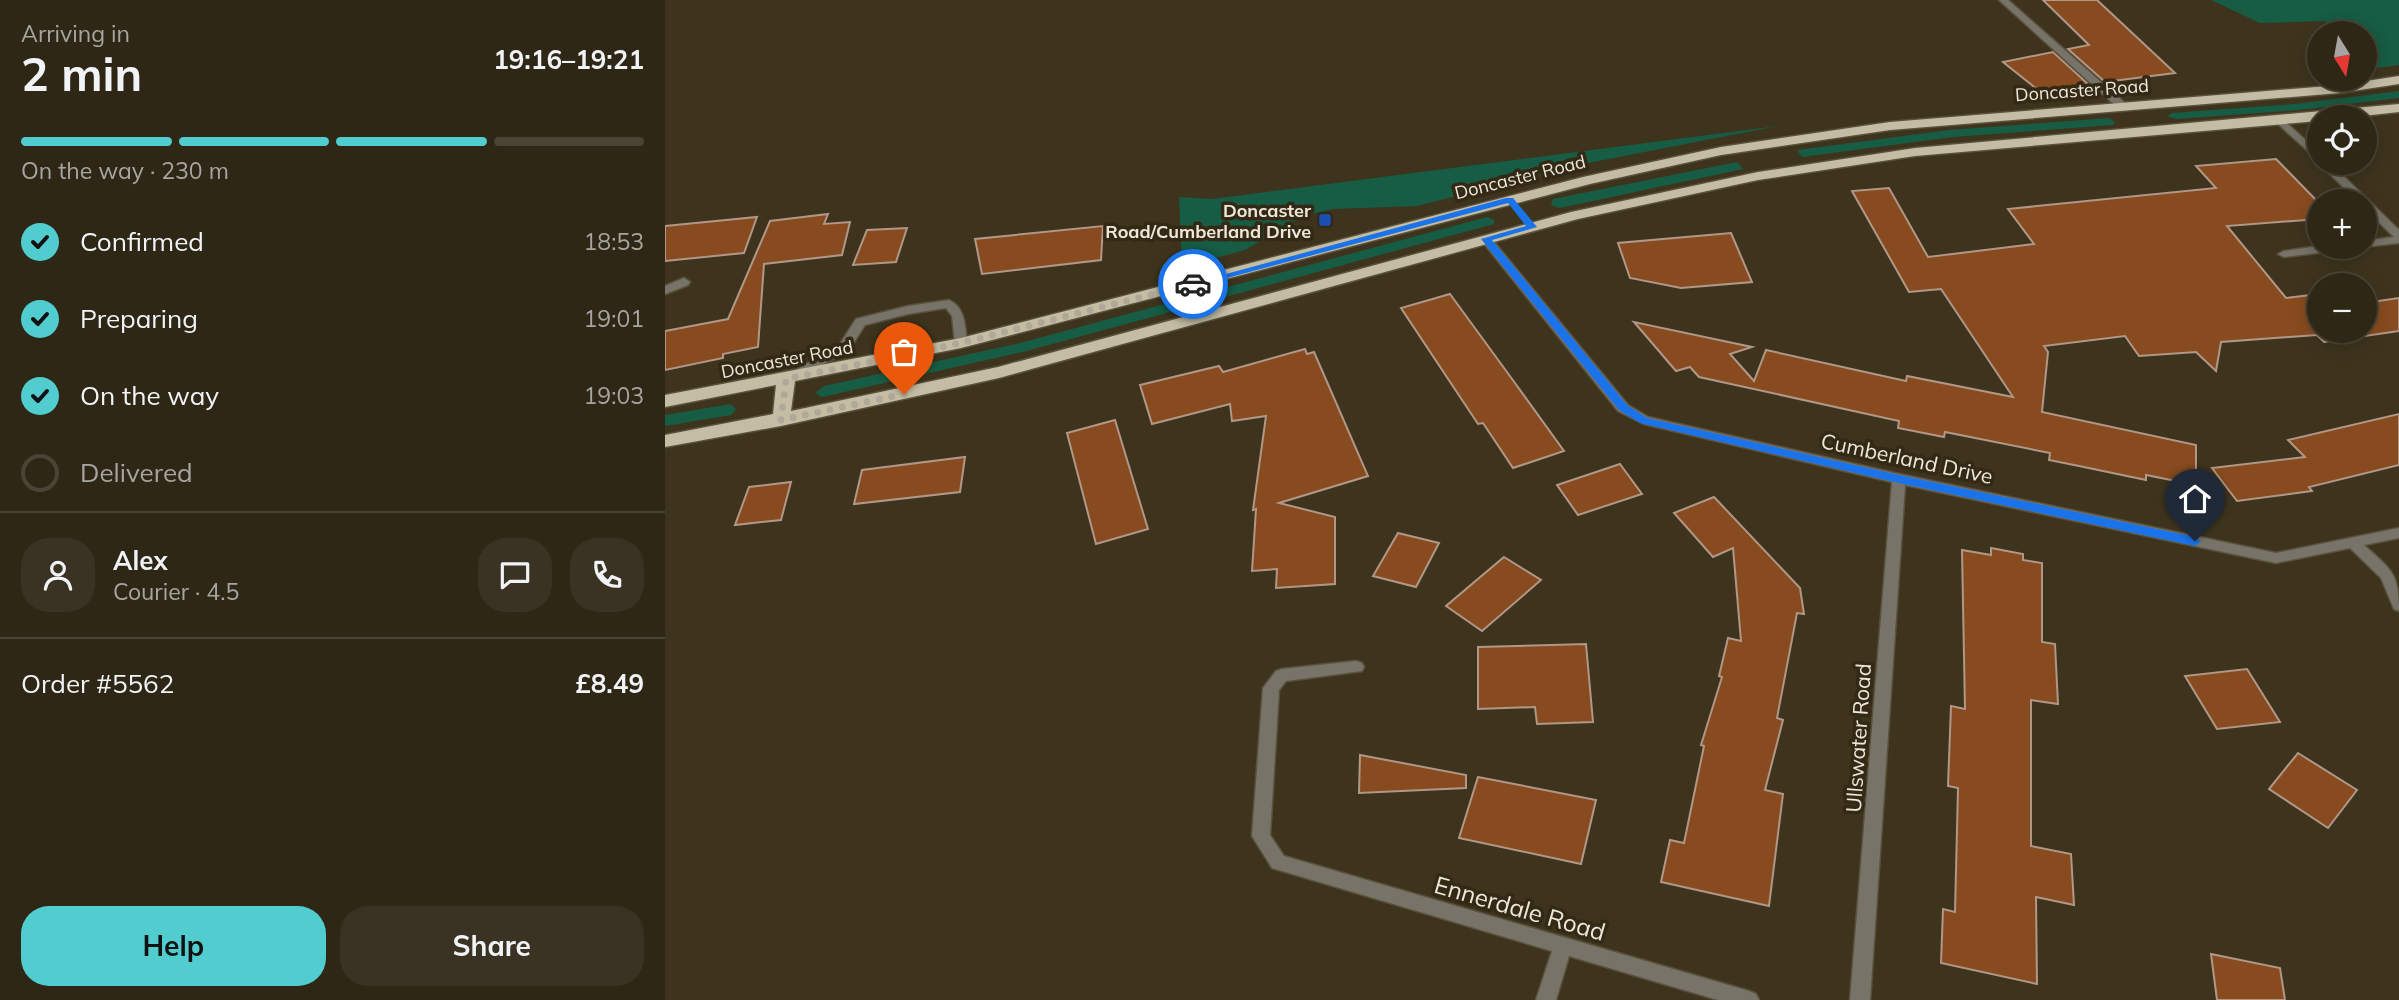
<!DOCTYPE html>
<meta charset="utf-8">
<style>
body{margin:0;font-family:Mulish,sans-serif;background:#3a3323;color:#f1f3f6;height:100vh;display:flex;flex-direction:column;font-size:26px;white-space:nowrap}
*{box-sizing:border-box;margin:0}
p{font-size:23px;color:#a7a5a1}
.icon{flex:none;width:38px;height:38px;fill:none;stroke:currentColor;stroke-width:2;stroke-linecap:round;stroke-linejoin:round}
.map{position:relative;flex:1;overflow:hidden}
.side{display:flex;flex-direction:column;background:#2e2716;width:665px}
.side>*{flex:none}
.needle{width:46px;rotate:169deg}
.tools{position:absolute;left:1642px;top:21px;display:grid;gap:14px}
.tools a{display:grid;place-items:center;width:70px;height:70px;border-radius:50%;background:#2e2716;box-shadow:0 4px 18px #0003,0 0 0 2px #494435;font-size:35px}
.pin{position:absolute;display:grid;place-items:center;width:60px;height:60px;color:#fff;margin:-72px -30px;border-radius:50% 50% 50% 0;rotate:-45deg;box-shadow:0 0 7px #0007}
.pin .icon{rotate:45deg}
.courier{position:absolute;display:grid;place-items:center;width:70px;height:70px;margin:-35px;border:5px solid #1a73e8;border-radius:50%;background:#fff;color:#222;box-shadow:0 2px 9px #0007}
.overview em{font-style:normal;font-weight:700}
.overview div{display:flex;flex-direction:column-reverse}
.overview{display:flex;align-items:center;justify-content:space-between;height:119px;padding:0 21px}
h1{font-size:46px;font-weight:700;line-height:52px}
.bar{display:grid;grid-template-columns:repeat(4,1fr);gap:10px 7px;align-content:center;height:84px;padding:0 21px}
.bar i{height:9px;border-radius:5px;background:#494435}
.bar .current{background:#52cdcf}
.bar p{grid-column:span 4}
.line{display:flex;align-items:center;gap:18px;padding:0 21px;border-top:2px solid #494435}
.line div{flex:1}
.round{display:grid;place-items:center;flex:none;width:74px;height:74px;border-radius:28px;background:#3a3323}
ol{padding:0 21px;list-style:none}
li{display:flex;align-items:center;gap:21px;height:77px}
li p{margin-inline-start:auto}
li .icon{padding:7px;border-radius:50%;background:#52cdcf;color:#111;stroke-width:4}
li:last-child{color:#a7a5a1}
li i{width:38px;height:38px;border:4px solid #494435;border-radius:50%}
.primary-button{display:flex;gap:14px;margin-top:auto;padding:14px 21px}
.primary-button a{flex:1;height:80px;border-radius:28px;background:#52cdcf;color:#111;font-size:28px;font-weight:700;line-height:80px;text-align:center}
.primary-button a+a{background:#3a3323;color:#f1f3f6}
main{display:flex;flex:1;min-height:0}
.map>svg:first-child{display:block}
.green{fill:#175c44}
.building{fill:#884b1f;stroke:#b09788;stroke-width:2}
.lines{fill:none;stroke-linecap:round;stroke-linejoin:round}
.service-casing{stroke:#5a513c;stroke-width:3}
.minor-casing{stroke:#5a513c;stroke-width:3}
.trunk-casing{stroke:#5a513c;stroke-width:3}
.service{fill:#777369;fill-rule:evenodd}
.minor{fill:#777369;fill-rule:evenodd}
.trunk{fill:#c4bda4;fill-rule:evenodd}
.route{fill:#1a73e8}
.done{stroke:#b0a999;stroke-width:7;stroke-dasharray:0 12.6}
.transit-dot{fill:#1a4fb4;stroke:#332914;stroke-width:2.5}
.labels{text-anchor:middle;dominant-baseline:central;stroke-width:7;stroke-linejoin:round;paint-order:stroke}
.far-street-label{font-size:18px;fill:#eee8db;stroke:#332914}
.far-poi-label{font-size:18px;font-weight:bold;fill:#eee8db;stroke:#332914;text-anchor:end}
.street-label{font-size:21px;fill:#eee8db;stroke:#332914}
.near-street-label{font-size:24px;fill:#eee8db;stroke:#332914}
</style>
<main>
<section class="side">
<div class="overview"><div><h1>2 min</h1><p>Arriving in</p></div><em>19:16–19:21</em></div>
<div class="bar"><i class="current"></i><i class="current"></i><i class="current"></i><i></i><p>On the way · 230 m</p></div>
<ol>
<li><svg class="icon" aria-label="check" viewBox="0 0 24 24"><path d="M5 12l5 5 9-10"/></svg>Confirmed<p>18:53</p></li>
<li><svg class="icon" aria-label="check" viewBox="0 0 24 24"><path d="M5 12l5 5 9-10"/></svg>Preparing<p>19:01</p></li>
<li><svg class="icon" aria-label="check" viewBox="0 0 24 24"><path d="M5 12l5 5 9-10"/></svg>On the way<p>19:03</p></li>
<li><i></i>Delivered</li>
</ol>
<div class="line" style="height:126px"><a class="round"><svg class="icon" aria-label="person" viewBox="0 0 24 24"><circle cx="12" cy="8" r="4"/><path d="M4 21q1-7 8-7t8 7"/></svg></a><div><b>Alex</b><p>Courier · 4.5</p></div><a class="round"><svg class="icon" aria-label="chat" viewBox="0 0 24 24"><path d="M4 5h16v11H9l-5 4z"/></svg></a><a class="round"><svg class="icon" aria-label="phone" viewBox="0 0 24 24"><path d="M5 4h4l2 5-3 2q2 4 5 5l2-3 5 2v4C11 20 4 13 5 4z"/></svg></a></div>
<div class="line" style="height:91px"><div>Order #5562</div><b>£8.49</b></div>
<div class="primary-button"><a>Help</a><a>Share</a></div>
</section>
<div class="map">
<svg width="1734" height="1000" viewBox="0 0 1734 1000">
<rect width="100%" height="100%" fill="#3e341e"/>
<g class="green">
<path d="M1546,0H1734V65L1713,68L1699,56V33H1673L1659,21L1595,23Z"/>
<path d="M1734,91V98L1634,110L1512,119L1502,116L1507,113L1629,104Z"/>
<path d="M1444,118L1450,122L1448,125L1288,137L1137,157L1132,150L1284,130Z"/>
<path d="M1113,126L918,164L752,206L668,209L638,216L580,250L517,267L514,197L547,199Z"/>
<path d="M1072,162L1078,169L895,208L886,205L888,199Z"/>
<path d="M822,217L829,220V224L358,352L157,397L150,393L159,386L355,343Z"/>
<path d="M66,404L71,409L66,415L0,426V415Z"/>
</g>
<g class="building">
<path d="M1378,0H1432L1510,73L1440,82L1403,49L1424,45Z"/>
<path d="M1388,52L1424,85L1378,94L1338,62Z"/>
<path d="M1611,159L1654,203V219L1562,226L1621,298L1654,294V331H1699V303L1734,298V331L1659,342L1652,335L1556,342L1551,371L1531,352L1474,356L1460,336L1379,346L1383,352L1377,412L1531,445V485L1481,475V480L1414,466L1384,460L1385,453L1280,432L1279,437L1233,428L1234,421L1034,377L1025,367L1011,371L969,322L1087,347L1065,354L1089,381L1101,350L1241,381L1242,376L1348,397L1276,289L1244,292L1187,191L1224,188L1263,257L1369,244L1343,209L1551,188L1531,166Z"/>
<path d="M163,214L159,224L185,222L177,255L99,264L93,347L58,354V358L0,370V331L63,319L105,221Z"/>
<path d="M92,217L79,253L0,261V226Z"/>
<path d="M438,226L436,260L317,274L310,239Z"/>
<path d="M242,228L231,262L188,265L202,230Z"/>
<path d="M1066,233L1087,282L1016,288L965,278L953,243Z"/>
<path d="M785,294L850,383L899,451L848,468L818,423L813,424L736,308Z"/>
<path d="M640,349L642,354L649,352L703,476L614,503L670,517V584L611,588L612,569L587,571L591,509L588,510L601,416L567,421L565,404L487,424L475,385L554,366L558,372Z"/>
<path d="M1734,414V465L1644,487L1647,491L1572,501L1547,468L1640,457L1623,440Z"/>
<path d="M450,420L483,529L431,544L402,433Z"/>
<path d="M300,457L295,492L189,504L197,470Z"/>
<path d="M955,464L977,494L913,515L892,485Z"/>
<path d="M126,482L116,520L70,525L84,487Z"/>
<path d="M1049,497L1135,588L1139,614L1132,613L1112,718L1118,720L1100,790L1118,794L1104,906L996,882L1005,840L1019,843L1039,746L1036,745L1057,677L1054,676L1063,638L1076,641L1068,548L1048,557L1009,513Z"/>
<path d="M733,533L774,543L751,587L708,576Z"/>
<path d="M1326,548L1358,554V560L1377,563V642L1390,644L1393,704L1366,700V846L1406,854L1409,905L1371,897L1372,984L1276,963L1278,909L1290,912L1293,788L1283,786L1286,706L1300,709L1297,550L1326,555Z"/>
<path d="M839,557L876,580L817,631L781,606Z"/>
<path d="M921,644L928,722L872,724L870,707L813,709V647Z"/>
<path d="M1582,669L1615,722L1552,729L1520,676Z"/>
<path d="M1633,753L1692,790L1663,828L1604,789Z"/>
<path d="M695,755L801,775V788L694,793Z"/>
<path d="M813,777L931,800L916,864L794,838Z"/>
<path d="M1546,954L1615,968L1620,1000H1552Z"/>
</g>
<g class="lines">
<defs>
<g id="service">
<path d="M1334,0H1343L1461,104V108H1453Z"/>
<path d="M19,278L25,282L23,285L0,294V286Z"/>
<path d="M284,300C301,308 300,327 302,343L300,346H292L290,343L287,316L281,308L243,314L200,325L184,350L132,379H122L121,376L175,344L191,319L243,306Z"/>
</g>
<g id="minor">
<path d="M1616,118L1654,152V161L1612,123V119Z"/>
<path d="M1654,163H1665L1734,230V243L1699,247H1696H1699V241L1729,237L1699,208V201H1692Z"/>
<path d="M821,236L825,237L963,405L983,417L1234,474L1611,553L1734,528V538L1699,545C1726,570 1734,572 1734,611L1729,609L1716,578L1685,548L1611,563L1240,485L1205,1000H1185L1227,482L979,424L953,411L817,241L815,239Z"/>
<path d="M1654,246L1682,247L1676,250L1619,257L1613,254L1619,251Z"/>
<path d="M691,661L697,663L699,667L697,671L621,681L614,690L605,835L619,856L1084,991L1091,994L1094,1000H1053L904,956L891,1000H871L887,951L607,868L587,836L598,688L611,671L617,669Z"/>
</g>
<path id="trunk" d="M1734,76V84L1675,93L1225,130L1056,155L925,184L296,348L130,381L126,411L333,367L906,212L1093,172L1250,148L1734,104V112L1689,117H1654V121L1250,156L1093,180L913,219L334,378L116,426L0,447V435L108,414L111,385L0,407V395L296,338L918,177L1056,147L1225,122L1675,85Z"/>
</defs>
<use href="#service" class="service-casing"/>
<use href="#minor" class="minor-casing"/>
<use href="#trunk" class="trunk-casing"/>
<use href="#service" class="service"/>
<use href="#minor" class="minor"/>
<use href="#trunk" class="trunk"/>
</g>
<path class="route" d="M841,198H848L872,227L827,240L962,405L982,418L1234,475L1530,537L1536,541L1530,546L1234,483L975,423L954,410L816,239L861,226L843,203L532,286L524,284Z"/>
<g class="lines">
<path class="done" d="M239,394L116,420L121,379L296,343L528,284"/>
</g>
<rect class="transit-dot" x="653" y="213" width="14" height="14" rx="3.5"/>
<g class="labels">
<g class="far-street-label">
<text transform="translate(1417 90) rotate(-4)">Doncaster Road</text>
<text transform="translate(855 177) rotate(-14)">Doncaster Road</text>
<text transform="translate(122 359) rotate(-11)">Doncaster Road</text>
</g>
<g class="far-poi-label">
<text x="646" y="210">Doncaster<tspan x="646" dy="21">Road/Cumberland Drive</tspan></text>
</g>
<g class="street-label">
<text transform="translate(1242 458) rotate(12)">Cumberland Drive</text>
<text transform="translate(1193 738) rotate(-86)">Ullswater Road</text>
</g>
<g class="near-street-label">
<text transform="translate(855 908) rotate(16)">Ennerdale Road</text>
</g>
</g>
</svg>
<div class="tools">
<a><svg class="needle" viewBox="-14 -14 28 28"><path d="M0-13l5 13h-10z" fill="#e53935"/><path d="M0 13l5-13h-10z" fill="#a7a5a1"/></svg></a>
<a><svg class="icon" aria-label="locate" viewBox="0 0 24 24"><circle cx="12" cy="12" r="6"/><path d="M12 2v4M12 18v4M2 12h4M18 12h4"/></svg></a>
<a>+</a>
<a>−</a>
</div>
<div class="pin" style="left:239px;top:394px;background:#ea580c"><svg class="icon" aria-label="bag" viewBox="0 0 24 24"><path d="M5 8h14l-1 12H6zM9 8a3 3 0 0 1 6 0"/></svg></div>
<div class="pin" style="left:1530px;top:541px;background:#1f2937"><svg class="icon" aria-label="home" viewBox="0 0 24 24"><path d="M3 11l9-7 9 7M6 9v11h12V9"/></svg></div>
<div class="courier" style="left:528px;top:284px"><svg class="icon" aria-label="car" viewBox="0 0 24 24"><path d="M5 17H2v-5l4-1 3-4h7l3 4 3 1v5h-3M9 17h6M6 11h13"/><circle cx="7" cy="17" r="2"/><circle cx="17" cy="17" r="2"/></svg></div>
</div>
</main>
